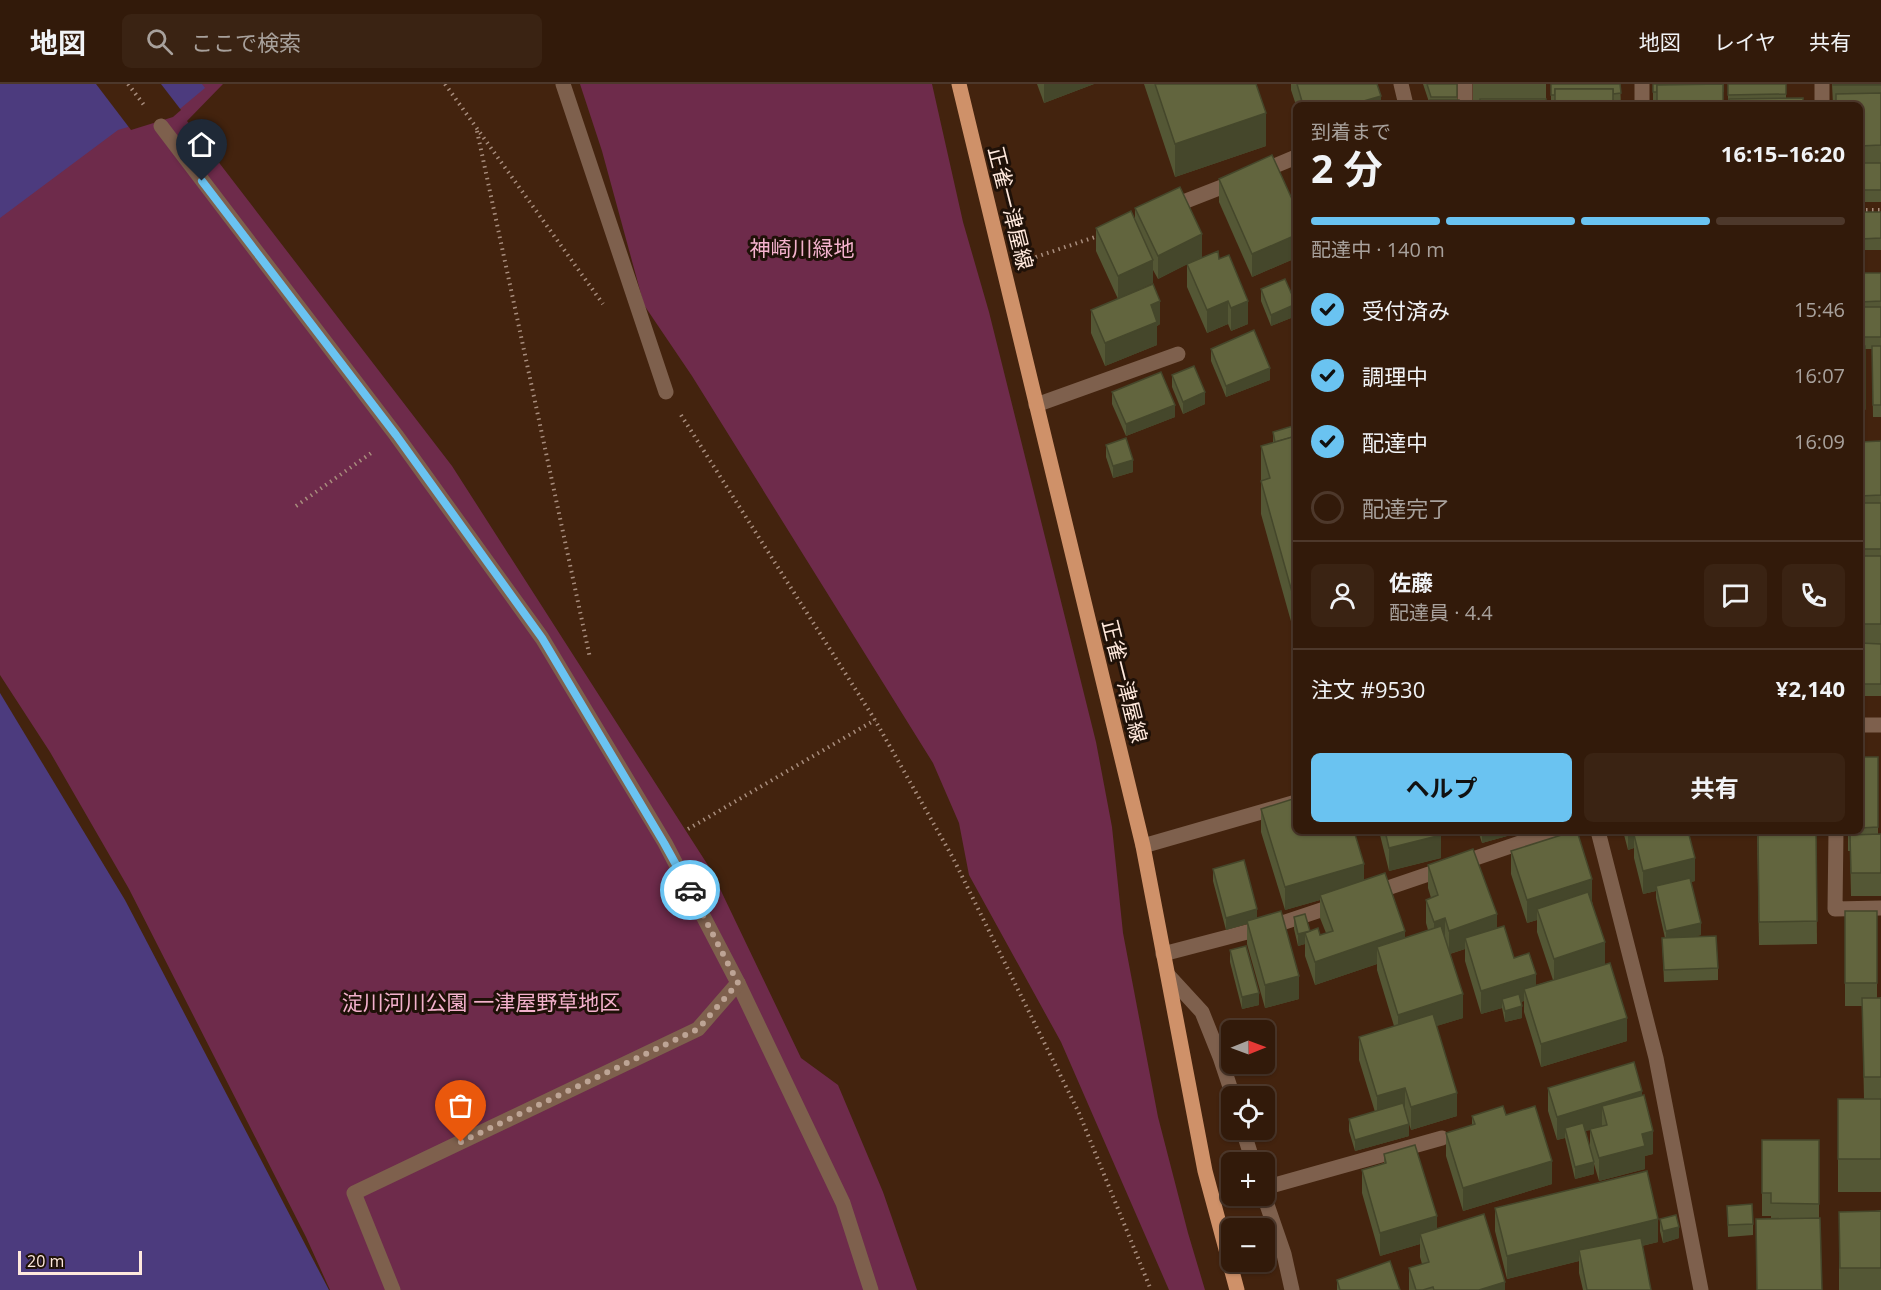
<!DOCTYPE html>
<html lang="ja">
<meta charset="utf-8">
<style>
body{margin:0;font-family:"Open Sans","Noto Sans JP",sans-serif;background:#3a2313;color:#f1f3f6;height:100vh;display:flex;flex-direction:column;font-size:22px;white-space:nowrap}
*{box-sizing:border-box;margin:0}
p{font-size:20px;color:#a8a19c}
.icon{flex:none;width:33px;height:33px;fill:none;stroke:currentColor;stroke-width:2;stroke-linecap:round;stroke-linejoin:round}
.map{position:relative;flex:1;overflow:hidden}
.details{position:absolute;left:1293px;top:18px;width:570px;height:732px;display:flex;flex-direction:column;background:#321a0a;border-radius:9px;box-shadow:0 2px 4px #0004,0 0 0 2px #4d382b}
.details>*{flex:none}
.needle{width:39px;rotate:89deg}
.controls{position:absolute;left:1221px;top:936px;display:grid;gap:12px}
.controls a{display:grid;place-items:center;width:54px;height:54px;border-radius:9px;background:#321a0a;box-shadow:0 2px 4px #0004,0 0 0 2px #4d382b;font-size:30px}
.scale{position:absolute;left:18px;bottom:15px;width:124px;box-sizing:border-box;padding-left:6px;border:3px solid #ffe9dd;border-top:0;font-size:16px;line-height:21px;white-space:nowrap;color:#ffe9dd;-webkit-text-stroke:4px #1f1108;paint-order:stroke}
.pin{position:absolute;display:grid;place-items:center;width:51px;height:51px;color:#fff;margin:-62px -26px;border-radius:50% 50% 50% 0;rotate:-45deg;box-shadow:0 0 6px #0007}
.pin .icon{rotate:45deg}
.courier{position:absolute;display:grid;place-items:center;width:60px;height:60px;margin:-30px;border:4px solid #6ac3f1;border-radius:50%;background:#fff;color:#222;box-shadow:0 2px 8px #0007}
.overview em{font-style:normal;font-weight:700}
.overview div{display:flex;flex-direction:column-reverse}
.overview{display:flex;align-items:center;justify-content:space-between;height:102px;padding:0 18px}
h1{font-size:39px;font-weight:700;line-height:45px}
.bar{display:grid;grid-template-columns:repeat(4,1fr);gap:9px 6px;align-content:center;height:72px;padding:0 18px}
.bar i{height:8px;border-radius:4px;background:#4d382b}
.bar .current{background:#6ac3f1}
.bar p{grid-column:span 4}
.line{display:flex;align-items:center;gap:15px;padding:0 18px;border-top:2px solid #4d382b}
.line div{flex:1}
.round{display:grid;place-items:center;flex:none;width:63px;height:63px;border-radius:9px;background:#3a2313}
ol{padding:0 18px;list-style:none}
li{display:flex;align-items:center;gap:18px;height:66px}
li p{margin-inline-start:auto}
li .icon{padding:6px;border-radius:50%;background:#6ac3f1;color:#111;stroke-width:4}
li:last-child{color:#a8a19c}
li i{width:33px;height:33px;border:3px solid #4d382b;border-radius:50%}
.primary-button{display:flex;gap:12px;margin-top:auto;padding:12px 18px}
.primary-button a{flex:1;height:69px;border-radius:9px;background:#6ac3f1;color:#111;font-size:24px;font-weight:700;line-height:69px;text-align:center}
.primary-button a+a{background:#3a2313;color:#f1f3f6}
header{display:flex;align-items:center;gap:36px;box-sizing:border-box;height:84px;padding:0 30px;background:#321a0a;border-bottom:2px solid #4d382b}
header strong{font-size:28px}
nav{display:flex;gap:33px;margin-inline-start:auto;font-size:21px}
.search{width:420px;height:54px;background:#3a2313;display:flex;align-items:center;gap:15px;box-sizing:border-box;padding:0 21px;border-radius:9px;color:#a8a19c;font-size:22px}
.map>svg:first-child{display:block}
.green{fill:#6e2b4b}
.water{fill:#4c3b7e}
.pier{fill:#43230e}
.lines{fill:none;stroke-linecap:round;stroke-linejoin:round}
.path{stroke:#a88d7d;stroke-width:4;stroke-dasharray:1.5 4.5;stroke-linecap:butt}
.minor{stroke:#7e604d;stroke-width:15}
.major{stroke:#cf9169;stroke-width:15}
.wall{fill:#545735;fill-rule:evenodd}
.shaded-wall{fill:#45472b}
.building{fill:#62653e;stroke:#45472b;stroke-width:1.5}
.done{stroke:#bda495;stroke-width:6;stroke-dasharray:0 10.8}
.route{stroke:#6ac3f1;stroke-width:8}
.labels{text-anchor:middle;dominant-baseline:central;stroke-width:6;stroke-linejoin:round;paint-order:stroke}
.street-label{font-size:21px;fill:#ffe9dd;stroke:#1f1108}
.park-label{font-size:21px;fill:#f4b2cd;stroke:#1f1108}
</style>
<header>
<strong>地図</strong>
<div class="search"><svg class="icon" aria-label="search" viewBox="0 0 24 24"><circle cx="10" cy="10" r="6"/><path d="M15 15l6 6"/></svg>ここで検索</div>
<nav><a>地図</a><a>レイヤ</a><a>共有</a></nav>
</header>
<div class="map">
<svg width="1881" height="1206" viewBox="0 0 1881 1206">
<rect width="100%" height="100%" fill="#43230e"/>
<g class="green">
<path d="M0,0H223L187,37L452,382L711,786L801,974L838,1001L883,1108L917,1206H330L306,1153L129,805L50,668L0,591Z"/>
<path d="M580,0H932L963,138L989,228L1096,658L1112,743L1123,849L1158,1033L1188,1149L1205,1206H1169L1061,958L969,791L959,739L933,679L692,292L644,221L602,67Z"/>
</g>
<g class="water">
<path d="M0,0H202L205,4L175,29L118,46L0,134Z"/>
<path d="M0,609L125,816L329,1206H0Z"/>
</g>
<path class="pier" d="M96,0H161L181,26L173,33L131,46Z"/>
<g class="lines">
<g class="path">
<path d="M128,0L144,21"/>
<path d="M445,0L603,220"/>
<path d="M477,47L590,574"/>
<path d="M1860,126H1881"/>
<path d="M1030,175L1095,153"/>
<path d="M681,331L875,636L953,774L1079,1029L1151,1206"/>
<path d="M296,422L374,367"/>
<path d="M688,745L875,636"/>
</g>
<g class="minor">
<path d="M563,0L666,308"/>
<path d="M1401,0L1406,21"/>
<path d="M1642,0V21"/>
<path d="M1822,0V21"/>
<path d="M1465,21V0"/>
<path d="M161,42L396,351L542,554L665,759L738,899L843,1119L871,1206"/>
<path d="M1260,88L1296,73"/>
<path d="M1168,124L1237,97"/>
<path d="M1036,321L1178,270"/>
<path d="M1860,641H1881"/>
<path d="M1598,747L1656,974L1701,1206"/>
<path d="M1836,747L1835,825L1881,824"/>
<path d="M1143,762L1296,718"/>
<path d="M1370,810L1555,747"/>
<path d="M1163,870L1285,838L1339,820"/>
<path d="M1168,891L1202,928L1220,973L1233,1012"/>
<path d="M1243,1046L1253,1078"/>
<path d="M1264,1104L1442,1054"/>
<path d="M1264,1112L1284,1170L1292,1206"/>
<path d="M393,1206L354,1109L698,945L738,899"/>
</g>
<path class="major" d="M959,0L1143,762L1205,1087L1237,1206"/>
</g>
<g class="wall">
<path d="M1037,0H1094L1044,19Z"/>
<path d="M1144,0H1256L1266,62L1175,93Z"/>
<path d="M1291,0H1377L1381,21H1296L1291,6Z"/>
<path d="M1423,0H1457V16L1459,21H1430Z"/>
<rect x="1473" y="0" width="73" height="21"/>
<path d="M1551,0H1620L1621,21H1551Z"/>
<path d="M1653,0H1723V21L1653,20Z"/>
<path d="M1728,0H1786V14L1803,21H1728Z"/>
<path d="M1832,0H1881V118H1860V21H1833Z"/>
<path d="M1219,95L1296,124V174L1252,193L1219,118Z"/>
<path d="M1135,124L1202,173L1219,175L1248,240L1231,247L1228,240L1207,249L1187,203V180L1158,195L1153,186V199L1119,214L1160,240L1157,242V261L1105,282L1091,249V226L1118,215L1096,167V144L1135,136Z"/>
<rect x="1860" y="128" width="21" height="38"/>
<path d="M1860,189H1881V333H1873L1872,265H1865V337H1860Z"/>
<path d="M1261,205L1296,220V232L1271,242L1261,217Z"/>
<path d="M1211,265L1270,296L1226,313L1211,277Z"/>
<path d="M1172,291L1205,320L1183,330L1172,303Z"/>
<path d="M1112,308L1175,333L1126,352L1112,320Z"/>
<path d="M1296,341V540L1292,541L1261,430V362L1273,359V348Z"/>
<path d="M1881,357V612H1860V358Z"/>
<path d="M1106,361L1133,388L1113,394L1106,373Z"/>
<path d="M1860,673H1878V750H1881V812H1851L1850,767H1848V747H1860Z"/>
<path d="M1261,725L1364,796L1405,854L1428,846L1426,839V816L1431,814L1428,804V781L1497,845L1514,874L1536,901L1553,896L1537,848V836L1527,839L1511,790V767L1592,817L1605,880L1627,957L1541,983L1524,928V917L1521,918L1522,934L1505,938L1502,924L1481,930L1465,877V865L1450,870L1463,934L1436,942L1457,1032L1411,1046L1408,1037L1409,1052L1355,1067L1349,1047V1035L1375,1028L1359,976V953L1394,942L1377,886V880L1315,901L1305,872V860L1298,862L1294,845V833L1310,847L1320,851L1326,849L1320,834V816L1285,826L1261,748Z"/>
<path d="M1379,747H1440L1441,774L1389,787Z"/>
<path d="M1478,747H1525L1482,759Z"/>
<path d="M1623,747H1688L1695,797L1691,798L1701,851L1692,853L1718,884V896L1664,898L1662,854H1665L1656,814V807L1643,810L1634,774V764L1628,766Z"/>
<path d="M1757,747H1816L1817,860L1759,861Z"/>
<path d="M1213,785L1257,834L1299,915L1265,924L1247,860V840L1226,846L1213,797Z"/>
<path d="M1845,827H1877V914L1881,913V1108H1838V1015H1864L1862,922H1845Z"/>
<path d="M1230,866L1259,921L1242,925L1230,878Z"/>
<path d="M1548,1004L1642,1012L1653,1070L1645,1072V1085L1599,1097L1594,1080V1090L1575,1095L1565,1054L1557,1056L1548,1027ZM1590,1046V1066L1585,1047Z"/>
<path d="M1506,1031L1552,1100L1463,1127L1446,1072V1049L1472,1041V1032Z"/>
<path d="M1762,1056H1819V1134L1771,1135V1132H1762Z"/>
<path d="M1384,1070L1437,1145L1505,1206H1409V1184L1422,1180L1420,1173V1160L1380,1172L1362,1109V1086L1384,1079Z"/>
<path d="M1727,1122L1753,1140V1151L1728,1153Z"/>
<path d="M1495,1124L1658,1158L1642,1162L1651,1206H1583L1579,1189V1177L1507,1195L1495,1147Z"/>
<path d="M1881,1126V1206H1839V1128L1875,1127Z"/>
<path d="M1660,1135L1679,1154L1663,1159L1660,1147Z"/>
<path d="M1337,1196L1400,1206H1337Z"/>
</g>
<g class="shaded-wall">
<path d="M1044,0H1094L1044,19Z"/>
<path d="M1381,12V21H1350Z"/>
<path d="M1266,29V62L1175,93V60Z"/>
<path d="M1202,150V173L1158,195V172Z"/>
<path d="M1296,151V174L1252,193V170Z"/>
<path d="M1153,176V199L1118,215V192Z"/>
<path d="M1160,217V240L1157,242V261L1105,282V259L1151,221Z"/>
<path d="M1228,217V240L1207,249V226Z"/>
<path d="M1248,217V240L1231,247V224Z"/>
<path d="M1296,220V232L1271,242V231Z"/>
<path d="M1270,284V296L1226,313V302Z"/>
<path d="M1205,308V320L1183,330V318Z"/>
<path d="M1175,321V333L1126,352V340Z"/>
<path d="M1133,376V388L1113,394V382Z"/>
<path d="M1296,507V540L1292,541V508Z"/>
<path d="M1482,747H1525L1482,759Z"/>
<path d="M1628,747H1672L1634,751V764L1628,766Z"/>
<path d="M1441,751V774L1389,787V764Z"/>
<path d="M1695,774V797L1657,806L1656,802V807L1643,810V787Z"/>
<path d="M1364,780V803L1320,811V816L1285,826V803Z"/>
<path d="M1592,795V818L1537,825V836L1527,839V816Z"/>
<path d="M1257,825V837H1247V840L1226,846V834Z"/>
<path d="M1497,830V853L1465,854V865L1449,870V847Z"/>
<path d="M1445,834V857L1434,861V838Z"/>
<path d="M1701,839V851L1666,859V847Z"/>
<path d="M1310,847L1305,849V860L1298,862V850Z"/>
<path d="M1405,847V870L1377,863V880L1315,901V878Z"/>
<path d="M1605,858V881L1554,898V875Z"/>
<path d="M1536,890V913L1524,905V917L1504,923L1502,915V924L1481,930V907Z"/>
<path d="M1299,892V915L1265,924V901Z"/>
<path d="M1259,909V921L1242,925V913Z"/>
<path d="M1463,910V934L1398,954V931Z"/>
<path d="M1522,922V934L1505,938V927Z"/>
<path d="M1627,934V957L1541,983V960Z"/>
<path d="M1405,1004V1027L1377,1035V1012Z"/>
<path d="M1642,1007V1030L1602,1022V1042L1567,1053L1565,1044V1054L1557,1056V1033Z"/>
<path d="M1457,1009V1032L1411,1046V1023Z"/>
<path d="M1409,1040V1052L1355,1067V1056Z"/>
<path d="M1653,1047V1070L1645,1072V1085L1599,1097V1074L1642,1050Z"/>
<path d="M1552,1077V1100L1463,1127V1104Z"/>
<path d="M1594,1078V1090L1575,1095V1083Z"/>
<path d="M1437,1132V1155L1420,1150V1160L1380,1172V1149Z"/>
<path d="M1658,1135V1158L1581,1176L1579,1166V1177L1507,1195V1172Z"/>
<path d="M1679,1143V1154L1663,1159V1147Z"/>
<path d="M1505,1198V1206H1479Z"/>
</g>
<g class="building">
<path d="M1155,0H1256L1266,29L1175,60Z"/>
<path d="M1297,0H1377L1381,12L1350,21H1303Z"/>
<path d="M1427,0H1457V13H1431Z"/>
<path d="M1551,0H1620L1621,9L1613,10V5H1555V11H1551Z"/>
<path d="M1653,0H1723V8V0L1657,1V8H1653Z"/>
<path d="M1723,0V21H1657V1Z"/>
<path d="M1728,0H1786V10L1728,11Z"/>
<rect x="1833" y="0" width="48" height="1"/>
<rect x="1555" y="5" width="58" height="16"/>
<path d="M1881,9V61L1860,62V21H1836V10Z"/>
<path d="M1803,14V21H1729V15Z"/>
<rect x="1480" y="15" width="66" height="6"/>
<path d="M1430,16H1459V21H1431Z"/>
<path d="M1272,71L1296,124V151L1252,170L1219,95Z"/>
<rect x="1860" y="79" width="21" height="27"/>
<path d="M1180,103L1202,150L1158,172L1135,124Z"/>
<path d="M1131,127L1153,176L1118,192L1096,144Z"/>
<path d="M1860,128H1881V154L1860,155Z"/>
<path d="M1218,167L1219,175L1229,171L1248,217L1231,224L1228,217L1207,226L1187,180Z"/>
<path d="M1860,189H1881V217L1860,218Z"/>
<path d="M1285,195L1296,220L1271,231L1261,205Z"/>
<path d="M1153,200L1160,217L1151,221L1157,238L1105,259L1091,226Z"/>
<rect x="1860" y="223" width="21" height="30"/>
<path d="M1254,246L1270,284L1226,302L1211,265Z"/>
<rect x="1860" y="262" width="5" height="63"/>
<path d="M1872,262H1881V321H1873Z"/>
<path d="M1194,282L1205,308L1183,318L1172,291Z"/>
<path d="M1161,288L1175,321L1126,340L1112,308Z"/>
<path d="M1296,341V352L1275,358L1273,348Z"/>
<path d="M1296,352V507L1292,508L1261,397L1270,394L1261,362Z"/>
<path d="M1126,354L1133,376L1113,382L1106,361Z"/>
<path d="M1881,357V411L1860,412V358Z"/>
<rect x="1860" y="419" width="21" height="46"/>
<rect x="1860" y="472" width="21" height="68"/>
<path d="M1860,559L1881,560V600H1860Z"/>
<path d="M1860,673H1878V743L1860,744Z"/>
<path d="M1296,714V747H1354L1364,780L1285,803L1261,725Z"/>
<path d="M1385,747H1440L1441,751L1389,764Z"/>
<path d="M1574,747H1577L1592,795L1527,816L1511,767Z"/>
<path d="M1649,747H1688L1695,774L1643,787L1634,751Z"/>
<path d="M1758,747H1816L1817,837L1759,838Z"/>
<path d="M1881,750V789H1851L1850,751Z"/>
<path d="M1473,765L1497,830L1449,847L1445,834L1434,838L1426,816L1438,811L1428,781Z"/>
<path d="M1244,776L1257,825L1226,834L1213,785Z"/>
<path d="M1385,789L1405,847L1315,878L1305,849L1318,844L1320,851L1333,847L1320,811Z"/>
<path d="M1690,794L1701,839L1666,847L1656,802Z"/>
<path d="M1588,808L1605,858L1554,875L1537,825Z"/>
<path d="M1281,827L1299,892L1265,901L1247,837Z"/>
<rect x="1845" y="827" width="32" height="72"/>
<path d="M1305,830L1310,847L1298,850L1294,833Z"/>
<path d="M1441,842L1463,910L1398,931L1377,863Z"/>
<path d="M1504,842L1514,874L1529,869L1536,890L1481,907L1465,854Z"/>
<path d="M1716,852L1718,884L1664,886L1662,854Z"/>
<path d="M1246,862L1259,909L1242,913L1230,866Z"/>
<path d="M1610,879L1627,934L1541,960L1524,905Z"/>
<path d="M1519,910L1522,922L1505,927L1502,915Z"/>
<path d="M1862,914H1881V993H1864Z"/>
<path d="M1433,930L1457,1009L1411,1023L1405,1004L1377,1012L1359,953Z"/>
<path d="M1634,978L1642,1007L1557,1033L1548,1004Z"/>
<path d="M1644,1011L1653,1047L1642,1050L1645,1062L1599,1074L1590,1045L1607,1041L1602,1022Z"/>
<rect x="1838" y="1015" width="43" height="60"/>
<path d="M1403,1019L1409,1040L1355,1056L1349,1035Z"/>
<path d="M1503,1022L1506,1031L1535,1022L1552,1077L1463,1104L1446,1049L1475,1040L1472,1032Z"/>
<path d="M1583,1039L1594,1078L1575,1083L1565,1044Z"/>
<path d="M1762,1056H1819V1120L1771,1119V1109H1762Z"/>
<path d="M1415,1061L1437,1132L1380,1149L1362,1086L1386,1079L1384,1070Z"/>
<path d="M1647,1087L1658,1135L1507,1172L1495,1124Z"/>
<path d="M1752,1120L1753,1140L1728,1141L1727,1122Z"/>
<path d="M1881,1127V1184H1840L1839,1128Z"/>
<path d="M1484,1130L1505,1198L1479,1206H1434L1433,1203L1423,1206H1416L1409,1184L1429,1178L1420,1150Z"/>
<path d="M1676,1131L1679,1143L1663,1147L1660,1135Z"/>
<path d="M1820,1134L1822,1206H1757L1756,1135Z"/>
<path d="M1641,1154L1651,1206H1587L1579,1166Z"/>
<path d="M1390,1177L1400,1206H1340L1337,1196Z"/>
</g>
<g class="lines">
<path class="done" d="M461,1058L698,945L738,899L690,806"/>
<path class="route" d="M202,97L396,351L542,554L664,759L690,806"/>
</g>
<g class="labels">
<g class="street-label">
<text transform="translate(1011 124) rotate(76)">正雀一津屋線</text>
<text transform="translate(1125 597) rotate(76)">正雀一津屋線</text>
</g>
<g class="park-label">
<text x="802" y="164">神崎川緑地</text>
<text x="481" y="918">淀川河川公園 一津屋野草地区</text>
</g>
</g>
</svg>
<div class="controls">
<a><svg class="needle" viewBox="-14 -14 28 28"><path d="M0-13l5 13h-10z" fill="#e53935"/><path d="M0 13l5-13h-10z" fill="#a8a19c"/></svg></a>
<a><svg class="icon" aria-label="locate" viewBox="0 0 24 24"><circle cx="12" cy="12" r="6"/><path d="M12 2v4M12 18v4M2 12h4M18 12h4"/></svg></a>
<a>+</a>
<a>−</a>
</div>
<div class="scale">20 m</div>
<div class="pin" style="left:461px;top:1058px;background:#ea580c"><svg class="icon" aria-label="bag" viewBox="0 0 24 24"><path d="M5 8h14l-1 12H6zM9 8a3 3 0 0 1 6 0"/></svg></div>
<div class="pin" style="left:202px;top:97px;background:#1f2937"><svg class="icon" aria-label="home" viewBox="0 0 24 24"><path d="M3 11l9-7 9 7M6 9v11h12V9"/></svg></div>
<div class="courier" style="left:690px;top:806px"><svg class="icon" aria-label="car" viewBox="0 0 24 24"><path d="M5 17H2v-5l4-1 3-4h7l3 4 3 1v5h-3M9 17h6M6 11h13"/><circle cx="7" cy="17" r="2"/><circle cx="17" cy="17" r="2"/></svg></div>
<section class="details">
<div class="overview"><div><h1>2 分</h1><p>到着まで</p></div><em>16:15–16:20</em></div>
<div class="bar"><i class="current"></i><i class="current"></i><i class="current"></i><i></i><p>配達中 · 140 m</p></div>
<ol>
<li><svg class="icon" aria-label="check" viewBox="0 0 24 24"><path d="M5 12l5 5 9-10"/></svg>受付済み<p>15:46</p></li>
<li><svg class="icon" aria-label="check" viewBox="0 0 24 24"><path d="M5 12l5 5 9-10"/></svg>調理中<p>16:07</p></li>
<li><svg class="icon" aria-label="check" viewBox="0 0 24 24"><path d="M5 12l5 5 9-10"/></svg>配達中<p>16:09</p></li>
<li><i></i>配達完了</li>
</ol>
<div class="line" style="height:108px"><a class="round"><svg class="icon" aria-label="person" viewBox="0 0 24 24"><circle cx="12" cy="8" r="4"/><path d="M4 21q1-7 8-7t8 7"/></svg></a><div><b>佐藤</b><p>配達員 · 4.4</p></div><a class="round"><svg class="icon" aria-label="chat" viewBox="0 0 24 24"><path d="M4 5h16v11H9l-5 4z"/></svg></a><a class="round"><svg class="icon" aria-label="phone" viewBox="0 0 24 24"><path d="M5 4h4l2 5-3 2q2 4 5 5l2-3 5 2v4C11 20 4 13 5 4z"/></svg></a></div>
<div class="line" style="height:78px"><div>注文 #9530</div><b>¥2,140</b></div>
<div class="primary-button"><a>ヘルプ</a><a>共有</a></div>
</section>
</div>
